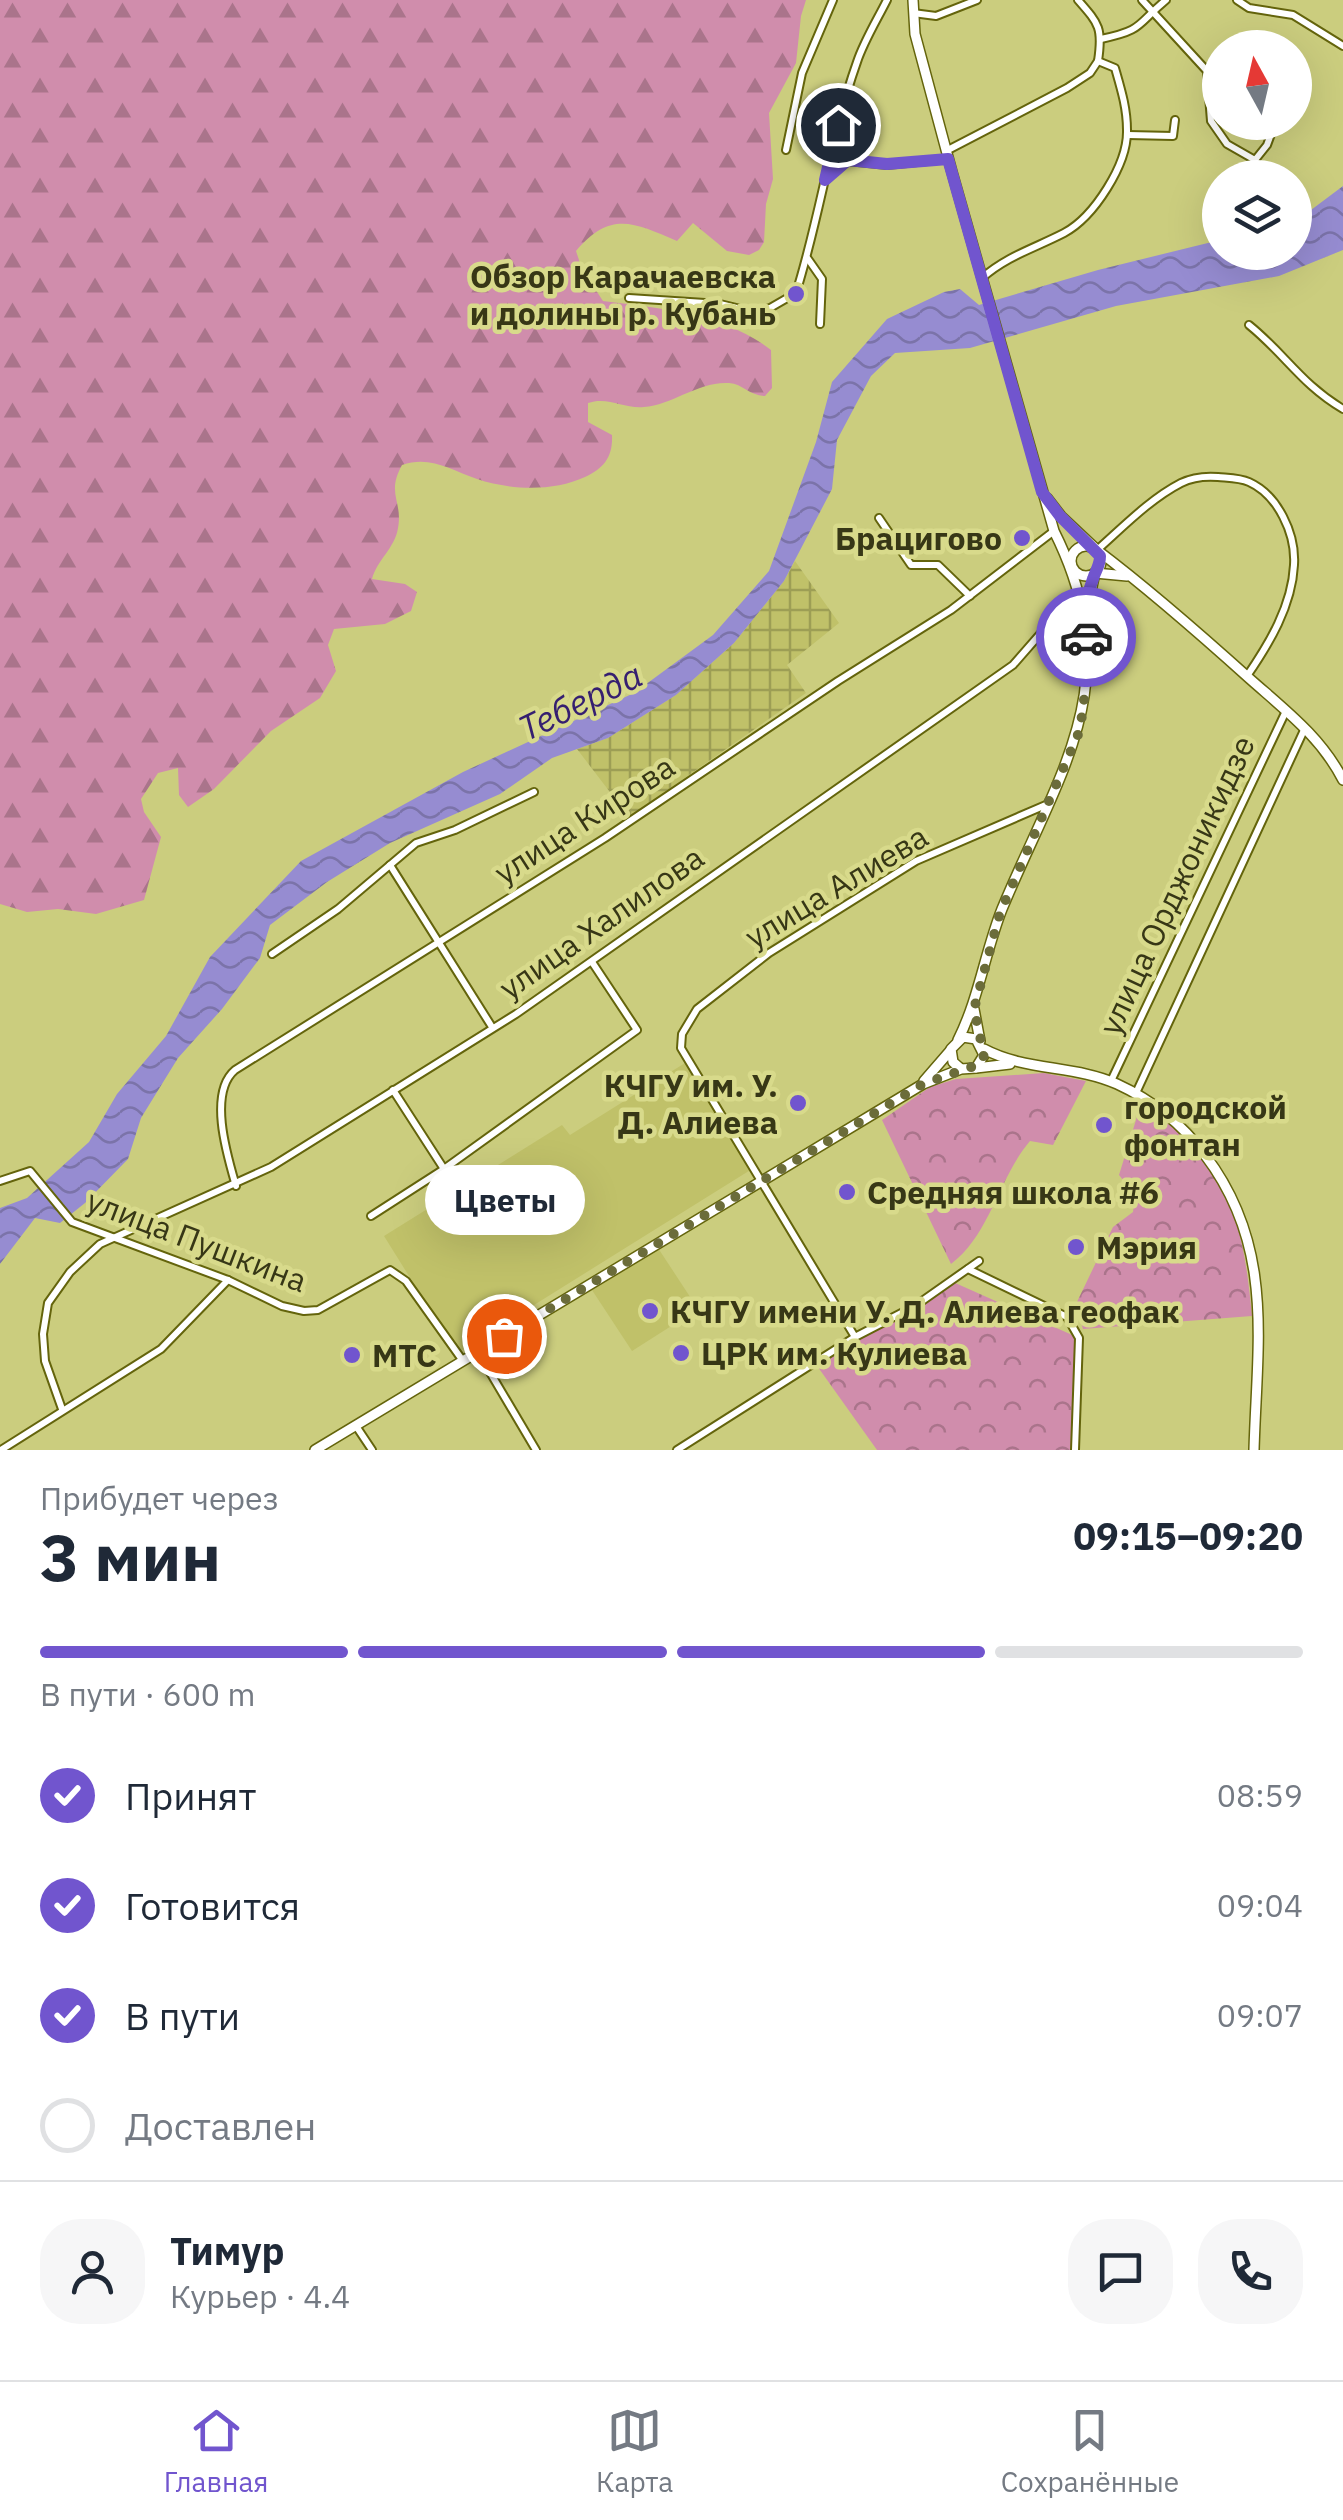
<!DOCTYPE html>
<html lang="ru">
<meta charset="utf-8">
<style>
body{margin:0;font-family:"IBM Plex Sans",sans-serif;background:#f6f6f7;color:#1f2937;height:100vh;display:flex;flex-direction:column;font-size:38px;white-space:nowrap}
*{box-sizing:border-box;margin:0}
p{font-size:32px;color:#747a83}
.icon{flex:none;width:55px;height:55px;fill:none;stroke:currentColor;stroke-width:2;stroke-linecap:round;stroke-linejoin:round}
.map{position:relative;height:1450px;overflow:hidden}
.panel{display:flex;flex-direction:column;background:#fff;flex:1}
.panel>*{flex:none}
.needle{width:65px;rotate:352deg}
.fabs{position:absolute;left:1202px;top:30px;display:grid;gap:20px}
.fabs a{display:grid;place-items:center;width:110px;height:110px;border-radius:50%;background:#fff;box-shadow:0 10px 40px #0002;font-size:50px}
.pin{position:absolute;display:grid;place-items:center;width:85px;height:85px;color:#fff;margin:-42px;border:5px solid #fff;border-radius:50%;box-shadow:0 2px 10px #0007}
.courier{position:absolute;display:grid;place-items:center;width:100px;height:100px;margin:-50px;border:8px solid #7155ce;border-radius:50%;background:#fff;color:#222;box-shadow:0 2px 12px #0007}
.bubble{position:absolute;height:70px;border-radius:35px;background:#fff;box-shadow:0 10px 40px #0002;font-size:32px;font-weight:700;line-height:70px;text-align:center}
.summary em{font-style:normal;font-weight:700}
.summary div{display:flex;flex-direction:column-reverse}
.summary{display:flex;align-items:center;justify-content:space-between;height:170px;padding:0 40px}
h1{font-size:65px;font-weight:700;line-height:75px}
.bar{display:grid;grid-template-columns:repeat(4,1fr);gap:15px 10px;align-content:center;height:120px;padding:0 40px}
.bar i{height:12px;border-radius:8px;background:#e0e1e3}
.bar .on{background:#7155ce}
.bar p{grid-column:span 4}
.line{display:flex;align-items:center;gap:25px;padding:0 40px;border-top:2px solid #e0e1e3}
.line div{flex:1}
.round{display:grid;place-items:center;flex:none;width:105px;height:105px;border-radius:40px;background:#f6f6f7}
ol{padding:0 40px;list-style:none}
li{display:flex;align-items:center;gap:30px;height:110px}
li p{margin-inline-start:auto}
li .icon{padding:10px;border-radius:50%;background:#7155ce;color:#fff;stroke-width:4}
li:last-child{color:#747a83}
li i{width:55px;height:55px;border:5px solid #e0e1e3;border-radius:50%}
.tab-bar{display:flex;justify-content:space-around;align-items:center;height:140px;border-top:2px solid #e0e1e3;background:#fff;font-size:28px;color:#747a83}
.tab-bar a{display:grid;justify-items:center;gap:5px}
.tab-bar .on{color:#7155ce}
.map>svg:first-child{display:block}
.built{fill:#c0c169}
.industrial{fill:url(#industrial-grid)}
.forest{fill:url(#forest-firs)}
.park{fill:url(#park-crowns)}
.water{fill:url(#water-waves)}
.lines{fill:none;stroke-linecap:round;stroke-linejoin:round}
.minor-casing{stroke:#64640c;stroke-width:10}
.tertiary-casing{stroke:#64640c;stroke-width:12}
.secondary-casing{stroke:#64640c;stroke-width:12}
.minor{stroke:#fff;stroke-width:6}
.tertiary{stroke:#fff;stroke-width:9}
.secondary{stroke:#fff;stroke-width:9}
.done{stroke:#6b6c3a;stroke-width:10;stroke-dasharray:0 18}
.route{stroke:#7155ce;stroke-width:12}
.poi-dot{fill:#7155ce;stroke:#d8da8b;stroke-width:4}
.labels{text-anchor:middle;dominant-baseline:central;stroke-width:9;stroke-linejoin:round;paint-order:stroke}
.poi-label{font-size:32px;font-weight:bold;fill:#373716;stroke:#d8da8b;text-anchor:start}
.street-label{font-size:32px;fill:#373716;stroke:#d8da8b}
.water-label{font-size:35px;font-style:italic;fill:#351f70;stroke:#d8da8b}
</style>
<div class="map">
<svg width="1343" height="1450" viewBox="0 0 1343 1450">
<defs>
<pattern id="industrial-grid" width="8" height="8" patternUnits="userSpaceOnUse" patternTransform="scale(2.5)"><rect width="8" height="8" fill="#c0c169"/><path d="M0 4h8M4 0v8" fill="none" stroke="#9d9e55"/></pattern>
<pattern id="forest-firs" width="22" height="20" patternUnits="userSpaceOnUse" patternTransform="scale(2.5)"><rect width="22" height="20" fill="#d08dac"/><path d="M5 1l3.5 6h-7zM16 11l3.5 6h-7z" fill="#aa748b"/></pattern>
<pattern id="park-crowns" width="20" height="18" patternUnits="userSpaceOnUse" patternTransform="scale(2.5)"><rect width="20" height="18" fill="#d08dac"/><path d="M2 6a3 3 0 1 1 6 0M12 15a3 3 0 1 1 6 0" fill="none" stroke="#aa748b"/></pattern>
<pattern id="water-waves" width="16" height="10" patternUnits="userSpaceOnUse" patternTransform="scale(2.5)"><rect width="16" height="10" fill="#968cd1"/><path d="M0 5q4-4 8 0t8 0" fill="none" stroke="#7b73a9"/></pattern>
</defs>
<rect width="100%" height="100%" fill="#cbcd7e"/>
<g class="built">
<path d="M685,1063L752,1169L457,1353L384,1236L562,1125L570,1135Z"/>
<path d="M658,1248L698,1309L632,1351L592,1290Z"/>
</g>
<path class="industrial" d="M795,561L839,623L787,665L806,693L629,817L577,749L608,738L676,695L734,643L784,581Z"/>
<path class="forest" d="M0,0H806L801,16L796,63L769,113L773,179L766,204L764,242L759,250L749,255L727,251L693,223L677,241C634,223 611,210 576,251L582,269L603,301C659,308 726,314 771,350L772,388L765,396C750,396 743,384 729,383C699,381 672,405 644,407C624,409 608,396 588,403V422L612,435C613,457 604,468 585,477C553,492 510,490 477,479C451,470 430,455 402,465C386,494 403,501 398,528C395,548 377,560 372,579L405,584L417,592L411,611L385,624L334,629L328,645L336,671L320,698L271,731L214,789L188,807L179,795L178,768L158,773L141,799L144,812L161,837L144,900L96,914L58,909L27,912L0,904Z"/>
<g class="park">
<path d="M1044,1073L1086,1081L1053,1145L1030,1141C999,1177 990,1235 951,1264L882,1120L930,1087L956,1079Z"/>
<path d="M1140,1107C1159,1113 1171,1126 1184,1139C1238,1190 1245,1246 1252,1316L1083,1329L1076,1304L1113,1227L1133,1212L1135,1195L1119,1175Z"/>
<path d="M953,1282L1079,1338L1075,1450H877L815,1363Z"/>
</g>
<path class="water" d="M1343,186V250L1279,276L1116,306L970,348L895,353L871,376L837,440L832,489L784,581L734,643L676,695L608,738L552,758L500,794L390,843L327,882L270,925L260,958L222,1009L178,1058L141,1118L128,1159L85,1203L60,1223L35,1218L0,1264V1208L27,1198L89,1142L117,1094L166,1036L210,957L301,861L463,772L634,693L713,635L769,571L816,442L832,382L887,319L944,292L960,289L979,305L1098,270L1220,240V252H1295V222Z"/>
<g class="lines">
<defs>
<g id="minor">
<path d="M1142,0L1207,71L1211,121L1227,144L1255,160L1248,178"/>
<path d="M1237,0L1249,8L1293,15L1343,46"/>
<path d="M913,13L936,16L977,0"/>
<path d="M1101,39C1144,30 1136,25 1166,0"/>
<path d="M1128,135L1173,136L1175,120"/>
<path d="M786,150L802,73L833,0"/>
<path d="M946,151L1067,88L1090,73L1098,61"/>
<path d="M1255,160L1267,145L1274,126"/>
<path d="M826,178L848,161L887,165L948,159"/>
<path d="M808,259L822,279L820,324"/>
<path d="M982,278C1007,256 1035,248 1064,233C1094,217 1128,164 1127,130C1127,108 1121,89 1115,68L1098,61C1103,28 1099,24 1078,0"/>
<path d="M629,298L720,304L753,312L770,308L796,293C820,217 830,138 857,62C864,41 877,20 887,0"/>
<path d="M1249,325C1285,354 1301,384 1343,409"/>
<path d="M879,518L911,565H938L970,596"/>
<path d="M1097,550C1123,527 1150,499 1181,483C1193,477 1205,476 1218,477C1228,478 1240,478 1249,482C1278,495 1296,534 1294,565C1292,606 1269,644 1247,676"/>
<path d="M390,865L492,1027"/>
<path d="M272,954L338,909L416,843L455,830L534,792"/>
<path d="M1111,1081L1286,711"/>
<path d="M393,1090L444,1169"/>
<path d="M1136,1093L1305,728"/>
<path d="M0,1181L30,1171L72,1222L228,1280L282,1306L304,1311L318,1310L390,1270L406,1281L463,1361"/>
<path d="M236,1186C227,1155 208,1093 235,1070L605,838L838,681L951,610L1054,531"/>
<path d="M371,1216L444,1169L637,1030L592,962"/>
<path d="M968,1269L1067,1317L1079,1338L1075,1450"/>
<path d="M855,1337L681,1048L682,1034L697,1009L769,953L916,861L1048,804"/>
<path d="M478,1352L536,1450"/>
<path d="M62,1409L45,1361L43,1334L48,1303L70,1272L100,1244L271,1167L516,1014L1013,665L1076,593"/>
<path d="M356,1426L372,1450"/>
<path d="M1,1450L161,1349L228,1280"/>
<path d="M677,1450L855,1337L915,1306L979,1261"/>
</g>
<g id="tertiary">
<path d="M1097,550C1150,590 1200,634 1250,679C1285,710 1321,737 1343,780"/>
<path d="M1095,573L1127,576"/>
<path d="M984,1049C1025,1071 1075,1065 1117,1084C1152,1100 1182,1124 1205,1155C1275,1247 1257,1342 1254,1450"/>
<path d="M976,1068L1010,1064"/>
</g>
<g id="secondary">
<path d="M913,0L915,34L952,172L1054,531C1130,683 1059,771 1002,909C985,952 979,998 958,1040"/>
<path d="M1047,498L1061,516L1095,548"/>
<circle cx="1086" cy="561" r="15"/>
<path d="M1086,614L1095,573"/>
<path d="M974,1009L980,1041"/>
<path d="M924,1081L950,1051"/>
<path d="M315,1450L923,1084L961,1069L976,1068L984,1055L976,1039L963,1037L951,1049L953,1062L961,1069"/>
</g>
</defs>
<use href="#minor" class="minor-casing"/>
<use href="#tertiary" class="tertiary-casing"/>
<use href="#secondary" class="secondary-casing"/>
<use href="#minor" class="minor"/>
<use href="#tertiary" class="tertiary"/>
<use href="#secondary" class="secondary"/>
</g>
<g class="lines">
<path class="done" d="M504,1336L923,1084L980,1064L984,1055L974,1009L1000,913L1080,730L1086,685V637"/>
<path class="route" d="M838,125L825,180L848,160L887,164L948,159L1042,492L1060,516L1100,556C1100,566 1096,569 1093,579C1086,597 1084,618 1086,637"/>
</g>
<g class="poi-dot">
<circle cx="796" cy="294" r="10"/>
<circle cx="1022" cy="538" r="10"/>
<circle cx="798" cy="1103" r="10"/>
<circle cx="1104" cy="1125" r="10"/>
<circle cx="847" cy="1192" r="10"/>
<circle cx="1076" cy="1247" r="10"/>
<circle cx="650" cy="1311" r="10"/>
<circle cx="681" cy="1353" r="10"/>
<circle cx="352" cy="1355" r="10"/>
</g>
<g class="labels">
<g class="poi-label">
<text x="776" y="276" text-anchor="end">Обзор Карачаевска<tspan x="776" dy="37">и долины р. Кубань</tspan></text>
<text x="1002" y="538" text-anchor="end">Брацигово</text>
<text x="778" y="1085" text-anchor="end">КЧГУ им. У.<tspan x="778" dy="37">Д. Алиева</tspan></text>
<text x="1124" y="1107">городской<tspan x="1124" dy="37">фонтан</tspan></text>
<text x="867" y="1192">Средняя школа #6</text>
<text x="1096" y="1247">Мэрия</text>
<text x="670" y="1311">КЧГУ имени У. Д. Алиева геофак</text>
<text x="701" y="1353">ЦРК им. Кулиева</text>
<text x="372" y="1355">МТС</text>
</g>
<g class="street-label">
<text transform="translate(584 819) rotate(-33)">улица Кирова</text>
<text transform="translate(1176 885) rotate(-65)">улица Орджоникидзе</text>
<text transform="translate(836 886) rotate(-31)">улица Алиева</text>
<text transform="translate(601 922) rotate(-35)">улица Халилова</text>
<text transform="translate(197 1240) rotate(21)">улица Пушкина</text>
</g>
<g class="water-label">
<text transform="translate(580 701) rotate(-26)">Теберда</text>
</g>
</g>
</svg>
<div class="fabs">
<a><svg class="needle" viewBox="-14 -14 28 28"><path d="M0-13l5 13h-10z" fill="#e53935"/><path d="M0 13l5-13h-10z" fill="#747a83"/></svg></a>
<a><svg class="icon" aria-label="layers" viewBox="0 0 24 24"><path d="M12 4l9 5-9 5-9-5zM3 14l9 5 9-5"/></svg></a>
</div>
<div class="pin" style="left:504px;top:1336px;background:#ea580c"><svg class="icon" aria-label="bag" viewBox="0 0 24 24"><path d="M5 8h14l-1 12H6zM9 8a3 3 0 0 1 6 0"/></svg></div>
<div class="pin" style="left:838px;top:125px;background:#1f2937"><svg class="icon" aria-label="home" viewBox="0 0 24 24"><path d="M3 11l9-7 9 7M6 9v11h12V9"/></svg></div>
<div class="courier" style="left:1086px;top:637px"><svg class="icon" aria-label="car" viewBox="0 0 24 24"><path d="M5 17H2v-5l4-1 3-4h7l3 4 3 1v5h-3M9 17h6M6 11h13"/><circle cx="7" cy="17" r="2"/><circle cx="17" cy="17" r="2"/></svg></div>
<div class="bubble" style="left:425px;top:1165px;width:160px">Цветы</div>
</div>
<section class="panel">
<div class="summary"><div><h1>3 мин</h1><p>Прибудет через</p></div><em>09:15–09:20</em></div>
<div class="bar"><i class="on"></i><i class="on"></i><i class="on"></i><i></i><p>В пути · 600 m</p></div>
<ol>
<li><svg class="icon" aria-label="check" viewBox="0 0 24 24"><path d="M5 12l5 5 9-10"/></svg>Принят<p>08:59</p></li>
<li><svg class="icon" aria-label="check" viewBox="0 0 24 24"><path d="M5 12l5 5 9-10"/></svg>Готовится<p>09:04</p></li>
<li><svg class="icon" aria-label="check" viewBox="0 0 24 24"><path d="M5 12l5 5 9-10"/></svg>В пути<p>09:07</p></li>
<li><i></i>Доставлен</li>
</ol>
<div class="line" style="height:180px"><a class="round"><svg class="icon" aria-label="person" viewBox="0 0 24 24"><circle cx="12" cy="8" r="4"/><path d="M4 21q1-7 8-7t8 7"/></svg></a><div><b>Тимур</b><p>Курьер · 4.4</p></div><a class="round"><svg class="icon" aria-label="chat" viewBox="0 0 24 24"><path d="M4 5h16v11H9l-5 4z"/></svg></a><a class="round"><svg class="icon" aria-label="phone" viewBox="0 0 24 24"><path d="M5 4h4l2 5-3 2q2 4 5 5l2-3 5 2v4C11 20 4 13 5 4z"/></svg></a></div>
</section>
<nav class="tab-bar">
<a class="on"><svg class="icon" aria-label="home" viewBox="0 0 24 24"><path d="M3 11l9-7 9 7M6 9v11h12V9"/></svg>Главная</a>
<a><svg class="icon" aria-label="map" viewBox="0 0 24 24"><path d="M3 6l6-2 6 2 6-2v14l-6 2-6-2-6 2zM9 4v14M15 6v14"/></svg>Карта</a>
<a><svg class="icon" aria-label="saved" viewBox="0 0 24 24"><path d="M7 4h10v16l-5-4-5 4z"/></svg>Сохранённые</a>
</nav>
